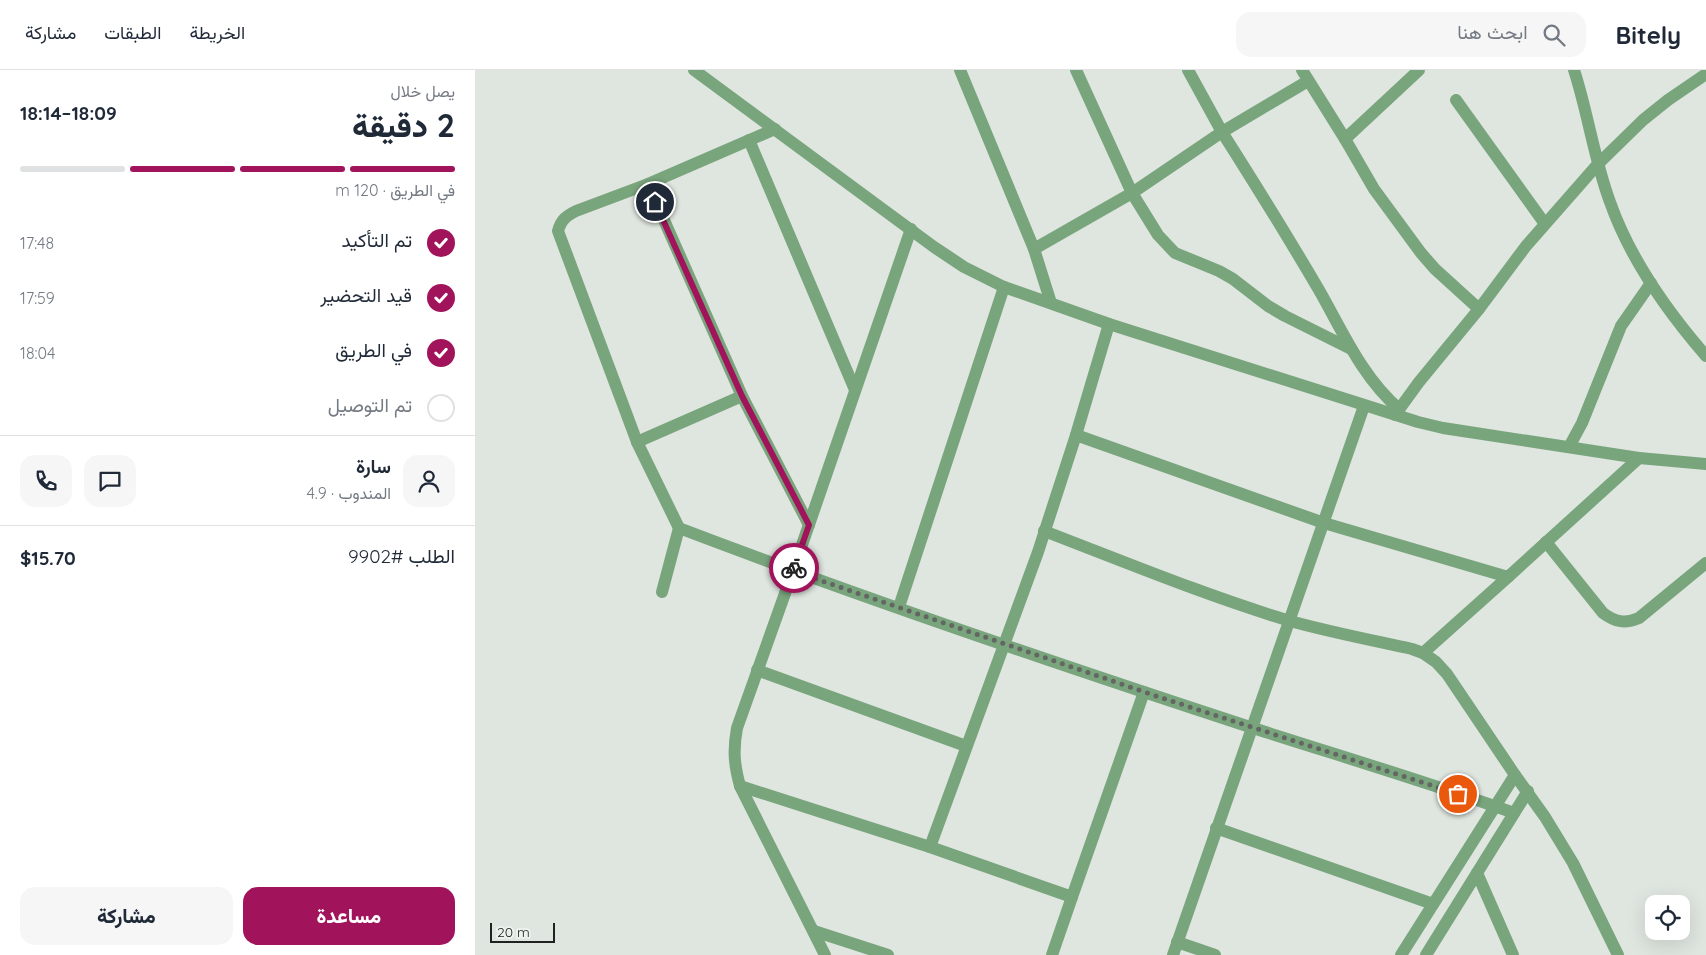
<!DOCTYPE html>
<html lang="ar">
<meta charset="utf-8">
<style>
body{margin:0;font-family:Quicksand,Vazirmatn,sans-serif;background:#f6f6f7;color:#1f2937;direction:rtl;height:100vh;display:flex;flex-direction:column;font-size:19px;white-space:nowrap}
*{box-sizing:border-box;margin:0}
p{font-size:16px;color:#747a83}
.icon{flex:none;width:28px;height:28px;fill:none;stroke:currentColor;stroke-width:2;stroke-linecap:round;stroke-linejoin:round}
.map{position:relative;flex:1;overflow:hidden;direction:ltr}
.panel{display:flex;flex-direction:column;background:#fff;width:475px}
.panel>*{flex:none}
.fabs{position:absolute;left:1170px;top:825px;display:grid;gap:10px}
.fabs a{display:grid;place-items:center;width:45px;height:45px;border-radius:10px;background:#fff;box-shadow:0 5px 20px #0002;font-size:25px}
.scale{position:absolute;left:15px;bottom:12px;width:65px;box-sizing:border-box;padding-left:5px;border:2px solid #202220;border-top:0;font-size:14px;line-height:18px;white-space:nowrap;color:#202220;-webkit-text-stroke:4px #ecf2ed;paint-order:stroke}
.pin{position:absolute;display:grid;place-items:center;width:42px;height:42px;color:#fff;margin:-21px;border:2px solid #fff;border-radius:50%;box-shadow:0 1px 5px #0007}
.courier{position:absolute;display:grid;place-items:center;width:50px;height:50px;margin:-25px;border:4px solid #a1145c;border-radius:50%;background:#fff;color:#222;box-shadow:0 1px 6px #0007}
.head em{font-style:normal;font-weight:800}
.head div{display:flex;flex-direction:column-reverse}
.head{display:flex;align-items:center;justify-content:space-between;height:85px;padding:0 20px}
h1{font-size:32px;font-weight:800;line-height:38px}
.bar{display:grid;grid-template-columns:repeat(4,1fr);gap:8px 5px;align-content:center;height:60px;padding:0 20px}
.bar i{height:6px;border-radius:4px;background:#e0e1e3}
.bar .active{background:#a1145c}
.bar p{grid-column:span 4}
.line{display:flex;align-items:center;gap:12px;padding:0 20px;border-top:1px solid #e0e1e3}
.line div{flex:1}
.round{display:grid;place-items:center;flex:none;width:52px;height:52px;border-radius:15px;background:#f6f6f7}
ol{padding:0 20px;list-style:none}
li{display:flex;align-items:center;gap:15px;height:55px}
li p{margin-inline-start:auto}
li .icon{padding:5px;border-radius:50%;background:#a1145c;color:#fff;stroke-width:4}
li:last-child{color:#747a83}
li i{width:28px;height:28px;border:2px solid #e0e1e3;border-radius:50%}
.cta{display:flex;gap:10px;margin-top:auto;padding:10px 20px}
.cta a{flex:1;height:58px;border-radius:15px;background:#a1145c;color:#fff;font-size:20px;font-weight:800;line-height:58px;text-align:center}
.cta a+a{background:#f6f6f7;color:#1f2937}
header{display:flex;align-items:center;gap:30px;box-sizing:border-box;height:70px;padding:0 25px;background:#fff;border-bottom:1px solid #e0e1e3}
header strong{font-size:24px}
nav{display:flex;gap:28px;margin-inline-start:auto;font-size:18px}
.search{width:350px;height:45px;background:#f6f6f7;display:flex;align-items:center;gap:12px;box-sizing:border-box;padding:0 18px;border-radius:15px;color:#747a83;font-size:19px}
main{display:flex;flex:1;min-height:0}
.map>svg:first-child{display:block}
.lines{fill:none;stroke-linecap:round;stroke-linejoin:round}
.minor{stroke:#79a57d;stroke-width:12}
.done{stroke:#636663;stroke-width:5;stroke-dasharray:0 9}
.route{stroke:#a1145c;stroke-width:6}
</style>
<header>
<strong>Bitely</strong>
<div class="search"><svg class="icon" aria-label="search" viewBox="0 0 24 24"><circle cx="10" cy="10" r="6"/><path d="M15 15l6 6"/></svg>ابحث هنا</div>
<nav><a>الخريطة</a><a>الطبقات</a><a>مشاركة</a></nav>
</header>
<main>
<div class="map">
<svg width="1231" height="885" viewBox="0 0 1231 885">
<rect width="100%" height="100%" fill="#dfe5df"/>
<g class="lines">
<g class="minor">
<path d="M219,0L459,177L489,197L529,217L634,254L943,352L968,358L1164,388L1231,394"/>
<path d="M485,0L559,179L657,123L601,0"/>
<path d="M713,0L747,62L657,123L683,165L700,183L744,201L758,209L793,236L810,246L876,279"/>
<path d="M827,0L870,69L944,0"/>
<path d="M1099,0C1113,43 1119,89 1135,132C1155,189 1192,241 1231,286"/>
<path d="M833,11L747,62C780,114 813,167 844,220C868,262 887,307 924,339"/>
<path d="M981,30L1070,154"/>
<path d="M300,59L173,114L101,141C91,146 86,150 83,161L162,372L204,458C393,530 585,595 778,658C865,686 953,712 1039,743"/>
<path d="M870,69L899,119L946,183L960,199L1004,239"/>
<path d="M274,70L380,320"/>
<path d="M173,114L267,326L334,455"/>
<path d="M559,179L576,233"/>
<path d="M920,345L944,312L1004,239L1051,176L1123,94L1168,50L1193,30L1231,4"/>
<path d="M601,365L849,453L1033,507L1164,388"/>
<path d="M162,372L267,326"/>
<path d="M1094,377L1107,353L1146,256L1176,213"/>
<path d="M569,461C650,492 732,526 815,551C855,562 896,570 937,579L948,583L961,592L972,604L1040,705L1070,747L1098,793L1143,885"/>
<path d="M1071,472L1128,543C1140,552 1150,554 1164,548L1231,493"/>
<path d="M187,522L204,458"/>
<path d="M424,537L529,217"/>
<path d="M948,583L1033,507"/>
<path d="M282,600L491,676"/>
<path d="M265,716L455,777L563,482L601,365L634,254"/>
<path d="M741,758L958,834"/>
<path d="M455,777L597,827L669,622"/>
<path d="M1002,803L1038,885"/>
<path d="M339,861L413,885"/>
<path d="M702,872L740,885"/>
<path d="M350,885L265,716C259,694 258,680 262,658L318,501L436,159"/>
<path d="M577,885L597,827"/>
<path d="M698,885L889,336"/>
<path d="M926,885L1040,705"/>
<path d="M951,885L1053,721"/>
</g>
</g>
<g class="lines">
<path class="done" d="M319,498L318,501L687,628L983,724"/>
<path class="route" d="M180,132L267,326L334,455L319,498"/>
</g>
</svg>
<div class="fabs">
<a><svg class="icon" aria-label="locate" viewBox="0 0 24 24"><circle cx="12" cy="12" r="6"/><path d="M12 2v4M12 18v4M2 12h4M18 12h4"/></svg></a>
</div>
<div class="scale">20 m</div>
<div class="pin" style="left:983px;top:724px;background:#ea580c"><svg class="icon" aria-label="bag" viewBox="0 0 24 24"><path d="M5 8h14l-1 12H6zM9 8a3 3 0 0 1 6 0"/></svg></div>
<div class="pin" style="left:180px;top:132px;background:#1f2937"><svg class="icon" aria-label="home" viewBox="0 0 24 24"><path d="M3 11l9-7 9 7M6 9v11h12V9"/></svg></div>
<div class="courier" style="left:319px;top:498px"><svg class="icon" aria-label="bike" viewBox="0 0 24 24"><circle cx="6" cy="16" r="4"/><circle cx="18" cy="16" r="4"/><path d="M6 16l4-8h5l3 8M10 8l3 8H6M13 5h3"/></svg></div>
</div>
<section class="panel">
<div class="head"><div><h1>2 دقيقة</h1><p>يصل خلال</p></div><em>18:09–18:14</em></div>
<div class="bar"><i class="active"></i><i class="active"></i><i class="active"></i><i></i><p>في الطريق · 120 m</p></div>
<ol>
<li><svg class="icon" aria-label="check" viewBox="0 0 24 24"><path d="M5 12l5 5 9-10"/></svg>تم التأكيد<p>17:48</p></li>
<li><svg class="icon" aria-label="check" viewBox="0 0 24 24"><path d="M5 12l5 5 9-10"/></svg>قيد التحضير<p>17:59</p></li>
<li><svg class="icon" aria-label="check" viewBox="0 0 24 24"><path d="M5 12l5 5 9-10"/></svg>في الطريق<p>18:04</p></li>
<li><i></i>تم التوصيل</li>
</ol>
<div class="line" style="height:90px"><a class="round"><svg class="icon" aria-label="person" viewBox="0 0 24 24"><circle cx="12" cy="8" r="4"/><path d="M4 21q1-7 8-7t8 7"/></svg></a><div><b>سارة</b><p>المندوب · 4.9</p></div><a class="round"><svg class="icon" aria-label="chat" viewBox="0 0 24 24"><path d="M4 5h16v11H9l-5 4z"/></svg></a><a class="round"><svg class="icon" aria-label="phone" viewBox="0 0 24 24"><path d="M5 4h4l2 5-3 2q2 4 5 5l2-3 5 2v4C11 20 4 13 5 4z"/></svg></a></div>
<div class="line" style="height:65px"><div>الطلب #9902</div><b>$15.70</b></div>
<div class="cta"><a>مساعدة</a><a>مشاركة</a></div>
</section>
</main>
